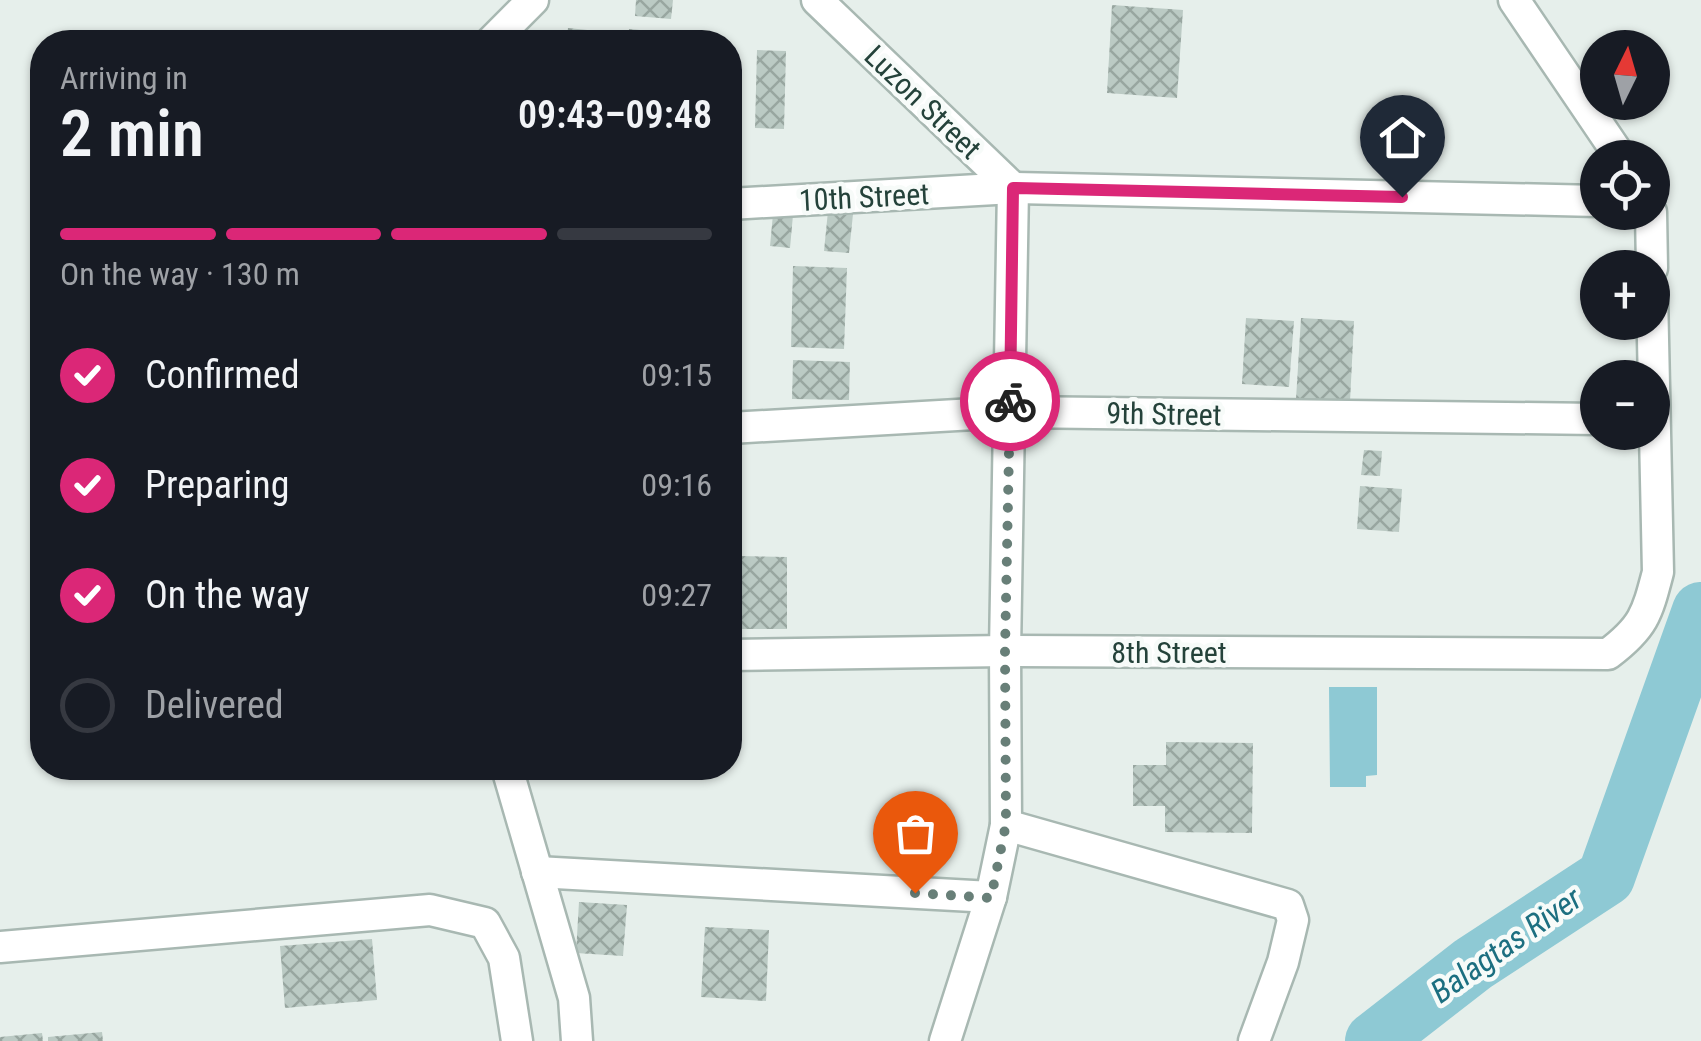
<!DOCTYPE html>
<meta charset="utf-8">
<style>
body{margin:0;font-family:"Roboto Condensed",sans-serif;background:#242831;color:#f1f3f6;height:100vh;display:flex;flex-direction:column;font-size:38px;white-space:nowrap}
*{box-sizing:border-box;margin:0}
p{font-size:32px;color:#9ea1a6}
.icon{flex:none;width:55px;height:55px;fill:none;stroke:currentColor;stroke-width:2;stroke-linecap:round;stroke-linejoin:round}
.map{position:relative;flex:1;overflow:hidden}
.side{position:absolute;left:30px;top:30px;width:712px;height:750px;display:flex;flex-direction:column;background:#171b24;border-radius:40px;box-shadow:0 2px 8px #0004}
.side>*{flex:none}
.needle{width:65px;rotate:5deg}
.tools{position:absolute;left:1580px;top:30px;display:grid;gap:20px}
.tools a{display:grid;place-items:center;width:90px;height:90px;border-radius:50%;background:#171b24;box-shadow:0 2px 8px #0004;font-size:50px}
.pin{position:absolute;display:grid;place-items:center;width:85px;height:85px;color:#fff;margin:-102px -42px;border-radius:50% 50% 50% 0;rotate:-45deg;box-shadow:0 0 10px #0007}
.pin .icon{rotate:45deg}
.courier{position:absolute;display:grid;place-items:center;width:100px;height:100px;margin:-50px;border:8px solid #db2777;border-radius:50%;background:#fff;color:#222;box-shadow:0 2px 12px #0007}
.head em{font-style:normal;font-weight:600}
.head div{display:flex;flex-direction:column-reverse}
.head{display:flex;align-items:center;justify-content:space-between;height:170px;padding:0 30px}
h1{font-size:65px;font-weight:600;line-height:75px}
.bar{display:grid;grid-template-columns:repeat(4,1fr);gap:15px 10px;align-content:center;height:120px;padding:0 30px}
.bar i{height:12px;border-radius:8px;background:#363941}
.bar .selected{background:#db2777}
.bar p{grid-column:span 4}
ol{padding:0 30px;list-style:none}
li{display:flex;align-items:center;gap:30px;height:110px}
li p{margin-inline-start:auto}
li .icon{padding:10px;border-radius:50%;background:#db2777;color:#fff;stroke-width:4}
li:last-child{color:#9ea1a6}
li i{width:55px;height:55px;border:5px solid #363941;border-radius:50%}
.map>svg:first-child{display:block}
.water{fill:#8ec9d4}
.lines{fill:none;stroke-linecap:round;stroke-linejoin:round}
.river{stroke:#8ec9d4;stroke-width:58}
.building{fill:url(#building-cross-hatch)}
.minor-casing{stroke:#a8b8b2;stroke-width:35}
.minor{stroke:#fff;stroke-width:30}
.done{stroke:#687f78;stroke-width:10;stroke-dasharray:0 18}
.route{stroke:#db2777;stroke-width:12}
.labels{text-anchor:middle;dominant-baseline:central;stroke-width:9;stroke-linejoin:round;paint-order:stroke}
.street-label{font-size:30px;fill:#24423a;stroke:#f7fbf9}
.water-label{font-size:32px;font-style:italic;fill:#1c6f80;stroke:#f7fbf9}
</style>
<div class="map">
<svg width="1701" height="1041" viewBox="0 0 1701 1041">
<defs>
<pattern id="building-cross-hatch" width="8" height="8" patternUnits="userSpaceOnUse" patternTransform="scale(2.5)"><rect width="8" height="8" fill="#bbcac4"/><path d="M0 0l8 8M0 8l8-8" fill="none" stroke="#98a6a0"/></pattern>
</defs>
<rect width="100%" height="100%" fill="#e6efeb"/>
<path class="water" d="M1329,687H1377V775L1366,776V787H1330Z"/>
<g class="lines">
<path class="river" d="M1374,1041L1473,964L1606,877L1701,611"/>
</g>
<g class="building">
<path d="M636,0H673L671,19L635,16Z"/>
<path d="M1112,5L1183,10L1177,98L1107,93Z"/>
<path d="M568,28L597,31L596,42H566Z"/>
<path d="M629,29L686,34V42H628Z"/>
<path d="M757,50L786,51L784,129L755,128Z"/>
<path d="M828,211L853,214L849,253L824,251Z"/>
<path d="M773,214L793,215L790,248L770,246Z"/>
<path d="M793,266L847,268L844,349L791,347Z"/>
<path d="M1246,318L1294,321L1289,387L1242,384Z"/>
<path d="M1301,318L1354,321L1350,402L1296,399Z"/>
<path d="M793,360L850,362L849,400L792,399Z"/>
<path d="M1364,450L1382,451L1380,476L1361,475Z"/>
<path d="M1360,486L1402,489L1399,532L1357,529Z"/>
<path d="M737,556L787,557V629H737Z"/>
<path d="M1166,742L1253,743L1252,833L1165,832V806H1133V765H1166Z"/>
<path d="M579,902L627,905L623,956L576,953Z"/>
<path d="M705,927L769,930L766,1001L701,997Z"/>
<path d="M372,939L377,1000L285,1008L280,946Z"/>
<path d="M102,1032L103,1041H48V1037Z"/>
<path d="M42,1033L43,1041H0V1037Z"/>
</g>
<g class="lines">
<defs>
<g id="minor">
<path d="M817,0L1013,188L1005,651L1006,825L991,897L945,1041"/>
<path d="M1514,0L1621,158"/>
<path d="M491,42L533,0"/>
<path d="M730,204L1013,188L1598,201"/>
<path d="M1651,212L1652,268"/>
<path d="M730,428L1009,412L1598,419"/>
<path d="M730,655L1005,651L1608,654C1644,627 1647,614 1658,572L1652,293"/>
<path d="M507,768L574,998L577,1041"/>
<path d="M1006,825L1288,905L1293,920L1283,962L1254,1041"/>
<path d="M537,872L991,897"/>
<path d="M0,947L430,910L485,923L504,958L517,1041"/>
</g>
</defs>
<use href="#minor" class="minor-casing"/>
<use href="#minor" class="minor"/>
</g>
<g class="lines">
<path class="done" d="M915,893L991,898L1006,824L1005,651L1010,401"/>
<path class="route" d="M1010,401L1013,188L1402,197"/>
</g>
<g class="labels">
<g class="street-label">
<text transform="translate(923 102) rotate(44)">Luzon Street</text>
<text transform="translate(864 197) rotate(-3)">10th Street</text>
<text transform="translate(1164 414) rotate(1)">9th Street</text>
<text x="1169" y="652">8th Street</text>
</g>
<g class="water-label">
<text transform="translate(1506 945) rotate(-35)">Balagtas River</text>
</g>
</g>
</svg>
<div class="tools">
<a><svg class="needle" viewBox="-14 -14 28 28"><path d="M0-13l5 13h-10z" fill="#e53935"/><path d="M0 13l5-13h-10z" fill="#9ea1a6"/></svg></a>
<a><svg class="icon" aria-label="locate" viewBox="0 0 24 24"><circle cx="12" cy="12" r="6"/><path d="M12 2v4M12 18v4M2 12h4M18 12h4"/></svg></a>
<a>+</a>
<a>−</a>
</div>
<div class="pin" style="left:915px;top:893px;background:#ea580c"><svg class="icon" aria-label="bag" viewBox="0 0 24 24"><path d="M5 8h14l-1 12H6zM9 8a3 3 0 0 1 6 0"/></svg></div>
<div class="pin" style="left:1402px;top:197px;background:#1f2937"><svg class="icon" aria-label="home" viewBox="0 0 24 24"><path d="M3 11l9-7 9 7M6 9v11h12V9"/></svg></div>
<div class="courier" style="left:1010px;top:401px"><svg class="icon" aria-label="bike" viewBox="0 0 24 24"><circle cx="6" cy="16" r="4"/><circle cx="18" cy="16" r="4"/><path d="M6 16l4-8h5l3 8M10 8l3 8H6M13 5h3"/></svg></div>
<section class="side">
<div class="head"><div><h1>2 min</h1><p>Arriving in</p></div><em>09:43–09:48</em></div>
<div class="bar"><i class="selected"></i><i class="selected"></i><i class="selected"></i><i></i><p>On the way · 130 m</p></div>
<ol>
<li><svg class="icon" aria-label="check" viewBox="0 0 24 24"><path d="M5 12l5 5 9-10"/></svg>Confirmed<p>09:15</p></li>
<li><svg class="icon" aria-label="check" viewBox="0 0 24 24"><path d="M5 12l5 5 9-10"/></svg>Preparing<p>09:16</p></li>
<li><svg class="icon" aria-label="check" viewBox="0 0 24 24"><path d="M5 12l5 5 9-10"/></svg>On the way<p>09:27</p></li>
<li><i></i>Delivered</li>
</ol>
</section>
</div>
